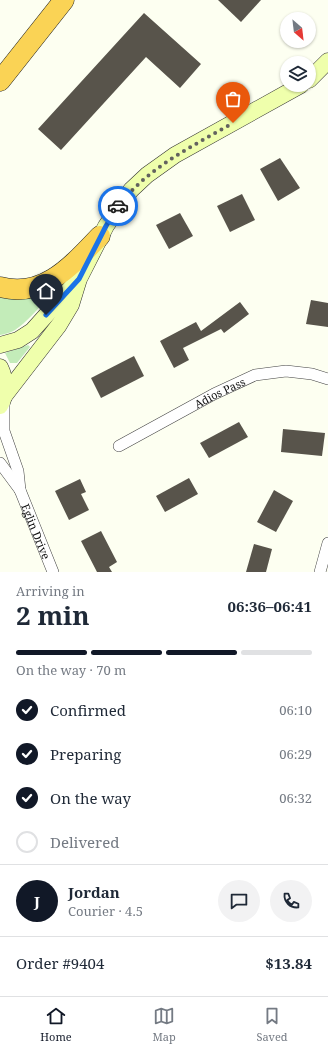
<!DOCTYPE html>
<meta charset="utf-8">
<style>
body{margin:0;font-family:"Noto Serif",serif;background:#f2f2f3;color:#1f2937;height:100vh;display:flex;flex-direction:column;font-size:15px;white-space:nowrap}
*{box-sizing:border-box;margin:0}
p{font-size:13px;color:#747a83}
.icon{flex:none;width:22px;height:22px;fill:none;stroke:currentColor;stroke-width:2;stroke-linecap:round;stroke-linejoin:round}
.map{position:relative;height:572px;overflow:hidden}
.sheet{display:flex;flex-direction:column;background:#fff;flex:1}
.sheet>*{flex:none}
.needle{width:26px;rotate:152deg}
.controls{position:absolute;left:280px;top:12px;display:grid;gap:8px}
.controls a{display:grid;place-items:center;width:36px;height:36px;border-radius:50%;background:#fff;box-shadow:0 1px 3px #0004;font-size:20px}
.pin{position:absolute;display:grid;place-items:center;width:34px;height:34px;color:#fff;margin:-41px -17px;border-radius:50% 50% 50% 0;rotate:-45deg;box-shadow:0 0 4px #0007}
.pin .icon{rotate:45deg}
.courier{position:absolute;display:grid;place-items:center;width:40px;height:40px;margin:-20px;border:3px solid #1a73e8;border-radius:50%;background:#fff;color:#222;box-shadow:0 1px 5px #0007}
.summary em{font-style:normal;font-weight:700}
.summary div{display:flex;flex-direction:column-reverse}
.summary{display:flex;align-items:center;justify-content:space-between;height:68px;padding:0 16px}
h1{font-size:26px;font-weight:700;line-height:30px}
.bar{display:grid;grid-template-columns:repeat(4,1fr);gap:6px 4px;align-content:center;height:48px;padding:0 16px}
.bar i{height:5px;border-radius:3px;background:#e0e1e3}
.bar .selected{background:#111827}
.bar p{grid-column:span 4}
.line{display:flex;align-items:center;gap:10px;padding:0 16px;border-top:1px solid #e0e1e3}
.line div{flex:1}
.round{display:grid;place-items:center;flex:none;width:42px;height:42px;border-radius:21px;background:#f2f2f3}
ol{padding:0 16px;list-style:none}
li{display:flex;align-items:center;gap:12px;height:44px}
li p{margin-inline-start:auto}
li .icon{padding:4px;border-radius:50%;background:#111827;color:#fff;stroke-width:4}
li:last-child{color:#747a83}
li i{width:22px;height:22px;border:2px solid #e0e1e3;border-radius:50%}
.tab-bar{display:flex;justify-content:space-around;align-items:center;height:56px;border-top:1px solid #e0e1e3;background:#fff;font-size:11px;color:#747a83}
.tab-bar a{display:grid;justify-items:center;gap:2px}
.tab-bar .selected{color:#111827}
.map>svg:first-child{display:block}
.green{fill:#c3ecb9}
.building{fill:#58544b}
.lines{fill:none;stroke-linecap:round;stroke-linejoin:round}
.street-casing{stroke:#424242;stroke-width:12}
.secondary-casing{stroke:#313131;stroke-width:17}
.highway-casing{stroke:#202020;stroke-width:21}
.street{stroke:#fff;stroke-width:11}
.secondary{stroke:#efffac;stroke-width:16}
.highway{stroke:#fad355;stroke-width:20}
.done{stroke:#62635e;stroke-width:4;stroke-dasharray:0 7.2}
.route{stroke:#1a73e8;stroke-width:5}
.labels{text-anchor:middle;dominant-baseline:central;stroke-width:4;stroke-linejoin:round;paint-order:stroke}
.street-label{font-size:11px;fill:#0f0f0f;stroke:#fff}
</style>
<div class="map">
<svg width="328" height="572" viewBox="0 0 328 572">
<rect width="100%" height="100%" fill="#fdfff1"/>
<g class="green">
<path d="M48,293C47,302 23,325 15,330C10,333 5,334 0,335V296Z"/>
<path d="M28,345L30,347L17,363H10L5,353Z"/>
</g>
<g class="building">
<path d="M218,0H261L241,22Z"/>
<path d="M144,13L201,64L180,88L146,57L61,150L38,129Z"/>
<path d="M280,158L300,188L278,201L260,169Z"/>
<path d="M242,194L255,220L230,232L217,206Z"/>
<path d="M180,213L193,236L169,249L156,225Z"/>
<path d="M311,300L328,303V327L306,324Z"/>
<path d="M240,302L249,314L224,333L221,329L183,348L189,360L174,368L160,341L196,322L201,331Z"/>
<path d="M134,356L144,376L101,398L91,378Z"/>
<path d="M239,422L248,437L209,458L200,443Z"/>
<path d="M283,429L325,433L322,456L281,452Z"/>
<path d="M189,478L198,494L165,512L156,496Z"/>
<path d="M80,479L86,492L81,494L89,510L69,520L55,491Z"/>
<path d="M274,490L293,501L276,532L257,522Z"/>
<path d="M101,531L117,562L109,567L112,572H97L81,541Z"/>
<path d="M254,544L272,549L266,572H246Z"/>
</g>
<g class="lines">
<defs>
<g id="street">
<path d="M4,400V431L18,471L20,490"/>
<path id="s1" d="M119,446L214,394L255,375L286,371L312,374L328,379"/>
<path id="s2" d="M0,463L20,490L53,572"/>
<path d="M320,572L328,543"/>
</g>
<g id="secondary">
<path d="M309,80L328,61"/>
<path d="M0,345L18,340L32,331L76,282"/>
<path d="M0,367C6,379 7,395 0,406"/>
<path d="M5,395L59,325L71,305L79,279L106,226L131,190L147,175L175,155L301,85"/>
</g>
<g id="highway">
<path d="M0,81L64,0"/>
<path d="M0,287C44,299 73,264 100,236"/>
</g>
</defs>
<use href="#street" class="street-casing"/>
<use href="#secondary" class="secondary-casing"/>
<use href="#highway" class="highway-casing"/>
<use href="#street" class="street"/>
<use href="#secondary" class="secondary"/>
<use href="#highway" class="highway"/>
</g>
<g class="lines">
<path class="done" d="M118,206C149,167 191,147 233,123"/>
<path class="route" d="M46,315L79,279L106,226L118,206"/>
</g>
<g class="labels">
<g class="street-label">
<text stroke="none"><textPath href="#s1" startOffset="114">Adios Pass</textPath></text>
<text stroke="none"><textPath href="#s2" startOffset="78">Eglin Drive</textPath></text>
</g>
</g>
</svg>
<div class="controls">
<a><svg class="needle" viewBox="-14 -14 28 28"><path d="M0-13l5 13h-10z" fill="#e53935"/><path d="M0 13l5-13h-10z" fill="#747a83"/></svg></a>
<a><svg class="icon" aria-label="layers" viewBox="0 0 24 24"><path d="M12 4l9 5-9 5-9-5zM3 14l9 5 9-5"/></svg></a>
</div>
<div class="pin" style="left:233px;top:123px;background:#ea580c"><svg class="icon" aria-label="bag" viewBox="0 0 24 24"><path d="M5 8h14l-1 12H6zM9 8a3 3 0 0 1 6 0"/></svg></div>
<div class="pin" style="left:46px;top:315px;background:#1f2937"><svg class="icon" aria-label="home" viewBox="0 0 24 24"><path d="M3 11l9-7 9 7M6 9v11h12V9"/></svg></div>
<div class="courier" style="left:118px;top:206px"><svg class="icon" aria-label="car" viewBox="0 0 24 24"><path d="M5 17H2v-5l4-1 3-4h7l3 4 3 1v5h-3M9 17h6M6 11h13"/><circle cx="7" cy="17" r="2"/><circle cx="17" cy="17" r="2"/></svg></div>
</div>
<section class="sheet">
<div class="summary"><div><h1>2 min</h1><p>Arriving in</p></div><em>06:36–06:41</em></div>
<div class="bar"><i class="selected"></i><i class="selected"></i><i class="selected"></i><i></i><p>On the way · 70 m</p></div>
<ol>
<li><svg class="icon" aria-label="check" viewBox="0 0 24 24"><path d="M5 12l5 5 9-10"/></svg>Confirmed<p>06:10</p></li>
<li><svg class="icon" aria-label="check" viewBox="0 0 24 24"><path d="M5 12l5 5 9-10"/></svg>Preparing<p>06:29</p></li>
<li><svg class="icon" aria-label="check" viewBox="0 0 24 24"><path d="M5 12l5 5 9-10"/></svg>On the way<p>06:32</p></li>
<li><i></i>Delivered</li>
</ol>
<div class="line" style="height:72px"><b class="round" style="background:#111827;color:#fff">J</b><div><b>Jordan</b><p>Courier · 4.5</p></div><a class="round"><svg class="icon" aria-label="chat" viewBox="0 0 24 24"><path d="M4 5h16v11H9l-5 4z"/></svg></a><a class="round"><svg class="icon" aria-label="phone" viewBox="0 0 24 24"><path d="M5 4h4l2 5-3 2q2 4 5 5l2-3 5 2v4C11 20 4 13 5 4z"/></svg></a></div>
<div class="line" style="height:52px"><div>Order #9404</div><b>$13.84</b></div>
</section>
<nav class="tab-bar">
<a class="selected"><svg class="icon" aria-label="home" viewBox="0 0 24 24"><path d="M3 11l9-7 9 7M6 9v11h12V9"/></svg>Home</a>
<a><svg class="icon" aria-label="map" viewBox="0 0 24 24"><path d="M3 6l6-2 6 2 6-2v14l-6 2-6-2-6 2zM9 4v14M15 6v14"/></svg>Map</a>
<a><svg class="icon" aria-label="saved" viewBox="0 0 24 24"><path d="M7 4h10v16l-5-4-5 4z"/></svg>Saved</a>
</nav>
